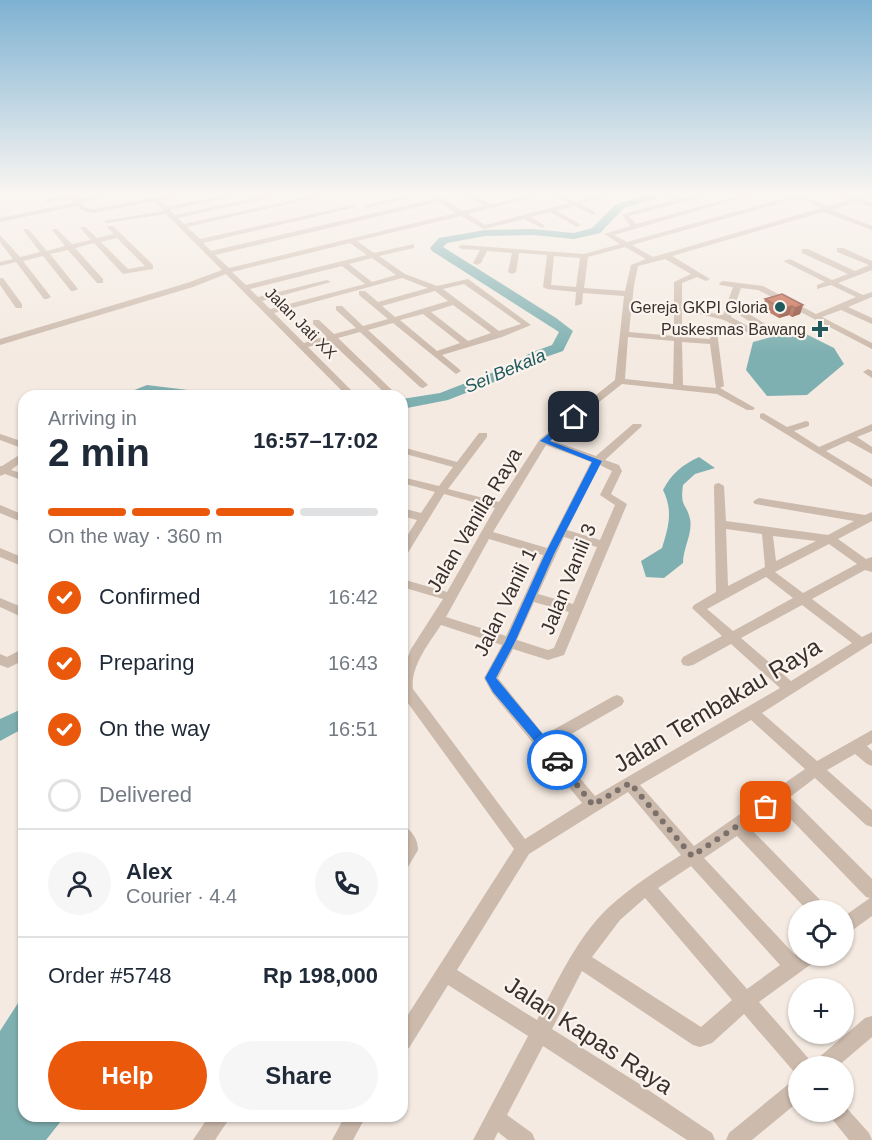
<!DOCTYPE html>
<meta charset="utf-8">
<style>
body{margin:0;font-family:Arial,sans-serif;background:#f6f6f7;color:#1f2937;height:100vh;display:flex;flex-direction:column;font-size:22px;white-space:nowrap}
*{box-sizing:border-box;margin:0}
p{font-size:20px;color:#747a83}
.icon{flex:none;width:33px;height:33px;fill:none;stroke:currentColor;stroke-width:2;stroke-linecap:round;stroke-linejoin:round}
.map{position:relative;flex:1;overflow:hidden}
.details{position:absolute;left:18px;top:390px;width:390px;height:732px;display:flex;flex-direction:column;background:#fff;border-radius:18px;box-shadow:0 2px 4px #0004}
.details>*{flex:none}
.fabs{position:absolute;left:788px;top:900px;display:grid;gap:12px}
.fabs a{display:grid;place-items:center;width:66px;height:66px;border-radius:50%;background:#fff;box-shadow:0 2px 4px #0004;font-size:30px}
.pin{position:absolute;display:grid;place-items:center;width:51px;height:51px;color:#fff;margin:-26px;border-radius:12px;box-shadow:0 3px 9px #0006}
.courier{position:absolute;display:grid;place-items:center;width:60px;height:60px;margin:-30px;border:4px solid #1a73e8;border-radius:50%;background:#fff;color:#222;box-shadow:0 2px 8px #0007}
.overview em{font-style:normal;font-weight:600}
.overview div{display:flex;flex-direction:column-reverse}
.overview{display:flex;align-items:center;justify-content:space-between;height:102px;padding:0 30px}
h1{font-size:39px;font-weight:600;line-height:45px}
.bar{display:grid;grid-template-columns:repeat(4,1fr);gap:9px 6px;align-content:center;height:72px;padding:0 30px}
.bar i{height:8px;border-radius:4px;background:#e0e1e3}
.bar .on{background:#ea580c}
.bar p{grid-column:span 4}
.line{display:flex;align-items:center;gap:15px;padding:0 30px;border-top:2px solid #e0e1e3}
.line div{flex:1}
.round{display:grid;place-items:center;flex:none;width:63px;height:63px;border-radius:32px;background:#f6f6f7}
ol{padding:0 30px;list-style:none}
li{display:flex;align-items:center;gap:18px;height:66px}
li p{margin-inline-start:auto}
li .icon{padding:6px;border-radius:50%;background:#ea580c;color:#fff;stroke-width:4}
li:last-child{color:#747a83}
li i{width:33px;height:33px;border:3px solid #e0e1e3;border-radius:50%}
.primary-button{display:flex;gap:12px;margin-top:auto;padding:12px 30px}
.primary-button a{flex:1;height:69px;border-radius:36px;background:#ea580c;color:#fff;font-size:24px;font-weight:600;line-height:69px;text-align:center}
.primary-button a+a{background:#f6f6f7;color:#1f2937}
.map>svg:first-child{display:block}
.water{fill:#7fb0b1}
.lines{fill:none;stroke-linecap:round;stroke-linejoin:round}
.river{fill:#7fb0b1;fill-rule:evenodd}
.minor{fill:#ccbaac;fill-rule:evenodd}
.wall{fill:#ab5941}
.shaded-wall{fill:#8b4835}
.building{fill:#c7674c;stroke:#8b4835;stroke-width:1.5}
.route{fill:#1a73e8}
.done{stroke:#7c706b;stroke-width:6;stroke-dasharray:0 10.8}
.poi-dot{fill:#205a5d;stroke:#fbf4ee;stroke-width:2}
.labels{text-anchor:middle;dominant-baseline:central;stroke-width:4.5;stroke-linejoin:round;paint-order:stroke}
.far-poi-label{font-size:16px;fill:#3b2f2b;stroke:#fbf4ee;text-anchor:end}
.far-street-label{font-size:16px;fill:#3b2f2b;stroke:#fbf4ee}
.far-water-label{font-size:18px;font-style:italic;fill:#205a5d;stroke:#fbf4ee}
.street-label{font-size:20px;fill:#3b2f2b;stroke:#fbf4ee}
.near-street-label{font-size:24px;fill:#3b2f2b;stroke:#fbf4ee}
</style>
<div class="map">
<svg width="872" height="1140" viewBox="0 0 872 1140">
<rect width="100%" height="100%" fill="#f4eae1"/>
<g class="water">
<path d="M798,330L834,348L844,364L807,395L767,396L746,370L753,342Z"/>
<path d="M699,457L715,468L695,474L683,485C680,508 686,502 690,519C693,533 683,548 683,563L664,578L646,577L641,561L662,548C669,526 673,510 663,490C672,473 682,465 699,457Z"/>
<path d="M24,999V1116H65L46,1140H0V1031L20,1000Z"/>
</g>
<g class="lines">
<g class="river">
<path d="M643,193H653L657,198L624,208L600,233L574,239L533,235L485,236L447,243L443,247L556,318L573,331L563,351L540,359L522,371L448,400L402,409V399L440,393L512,365L530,353L552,345L559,332L432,251L430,248L439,238L485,230L533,229L574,233L592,228L616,204L645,196Z"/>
<path d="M147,385L196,391L204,396H124L127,393Z"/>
<path d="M24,708V728L0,741V719Z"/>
</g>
<g class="minor">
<path d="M76,193H87L75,197L78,200L106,193H115L81,203L87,208L94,209L178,193H189L160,200L166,207L234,193H245L170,210L175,215L273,194L276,196L178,218L184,224L326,193H336L187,227L200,239L353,205L356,207L203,243L211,251L435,199L426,193H433L463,211L484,206L463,193H470L491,205L539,193H549L468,214L485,225L569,203L551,193H558L576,202L612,193H621L581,204L595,212V214H591L574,206L557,211L579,224L580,225L577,227L550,212L531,217L544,225V227L542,228L524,219L484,229L461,216L357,241L374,253L414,244V248L379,256L405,274L437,286L468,279L531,325L502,337L442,355L459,369L461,371L456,374L393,323L368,330L426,383L428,385L423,388L420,387L360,332L338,338L395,393L396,396H388L330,341L308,347L357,396H347L226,274L193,287L0,345V339L187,283L222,270L166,214L107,223L104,221L163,211L154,201L94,213L83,211L77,206L0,222V218L73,203L69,198L46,203L43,201ZM439,202L456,213L229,268L215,255ZM350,243L367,255L246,285L232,272ZM372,258L396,275L372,282L349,264ZM342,266L365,284L270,309L262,301L331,282L327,280L258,297L250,289ZM402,278L428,288L378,302L365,291H359V295L388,319L363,326L342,306H336V310L356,328L334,334L319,320H313V324L326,336L304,343L274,313ZM464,284L521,324L499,331L443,289ZM435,291L448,301L395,317L382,306ZM453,305L491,333L468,341L431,312ZM423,314L460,343L437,351L400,320Z"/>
<path d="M660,193C668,192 672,197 680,198C689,199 700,192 710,193L683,202L629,216L636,224L749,193H758L614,235L627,242L792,196L788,193H796L828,206L849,200L831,193H840L856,198L872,193V197L863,200L872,203V207L856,202L832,210L872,226V230L823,212L672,256L710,279L706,281L697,277L682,283V337L710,339L709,326L716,324L724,386L720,388L755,408L753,410H747L717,394L622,384L551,440L596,456L633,424H641L642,426L605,460L619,465L622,471L611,494L627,504L564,655L548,660L513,649L498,678L544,735L612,697L617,695L622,697L624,701L622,705L552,745L595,796L780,688L731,644L693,665L688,666L683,665L681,661L683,657L722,636L692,608L694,605L716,592L714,486L715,484L719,483L724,486L726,521L828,535L854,521L755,504L753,502L755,500L759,498L865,515L872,512V521L838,539L866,559L872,557V572L865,570L812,599L862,637L872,632V643L762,713L817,761L872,730V743L867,746L872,751V766L867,764L855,754L827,770L872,810V827L866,825L815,778L790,797L872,879V916L843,937V917L870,898L866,897L778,806L749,827L824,904L826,910H807L737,836L704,858L795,955L798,952V956H817L814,962L759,1002L809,1059L811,1066H798V1074L795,1073L744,1014L712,1043L700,1047L693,1045L582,971L552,1029L638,1083L712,1133L715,1140H687L543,1046L507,1115L532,1133L535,1140H508L498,1132L494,1140H473L528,1036L448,985L409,1048L402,1050V1024L514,849L402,695V672L411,649L443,599L402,587V579L447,592L495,508L444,494L406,556L402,557V544L417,520L402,516V508L421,513L435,492L402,483V477L439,486L453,467L402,453V447L457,462L479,433H487V437L448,489L499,502L540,439L615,380L624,296L583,293L582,304L575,306L576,292L547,289L543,287L547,255L519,253L516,272L512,274L508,272L512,253L487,251L481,263L477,265L473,263L480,250L462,249L458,247L462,245L584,254L620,244L604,234L630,226L622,215L623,214L673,200ZM798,198L821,208L653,257L632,245ZM625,247L646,259L631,265L625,291L584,288L588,257ZM554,256L580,258L576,287L551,285ZM665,259L691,274L674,282V336L629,332L634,285L638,266ZM628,337L674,341L673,384L625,379ZM682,342L710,344L716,388L683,385ZM546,445L591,462L547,548L493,532ZM600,465L612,471L600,495L615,505L600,540L567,530ZM726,529L762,534L765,567L728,586ZM773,536L816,541L776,561ZM564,537L597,547L573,604L538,594ZM489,539L543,555L506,636L446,617ZM829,544L857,564L803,593L775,572ZM766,577L793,598L733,631L707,609ZM534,602L569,612L554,648L548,650L517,640ZM802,605L852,643L791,681L741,638ZM441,625L502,645L484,678L492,693L582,803L525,839L413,689C410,667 429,643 441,625ZM751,720L805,769L694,846L640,785ZM628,792L681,855C656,871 631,887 609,907C577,937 557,982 537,1020L457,970L529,854ZM691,866L780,965L747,989L658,888ZM645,898L732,1000L701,1027L592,957L620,920Z"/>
<path d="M402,196L405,198L404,199L367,208L364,206Z"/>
<path d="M109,226H113L153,265V269L123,274L94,243L75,248L103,279V283H97L68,250L50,254L78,289L74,291H71L43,256L23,261L51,297L47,299H44L16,262L0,266V262L13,259L0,242V235L20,257L40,252L24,231V229H28L47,251L65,246L53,231V229H57L72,244L91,240L81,229V227H85L97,238L114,234L107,227ZM117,238L145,266L128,269L101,242Z"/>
<path d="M837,248H843L872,261V270L838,283L863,295L872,292V297L848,307L872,318V324L841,310L822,317L872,343V349L758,290L741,288L735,305L770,327V331L754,336L724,320L696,313L700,311L723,315L733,287L720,285L719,283L723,281L763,286L816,314L856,297L831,285L817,289V285L825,282L783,261L790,259L832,280L848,274L802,253V249H808L855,271L869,265L837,252ZM733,311L760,328L755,330L731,317Z"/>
<path d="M0,278H3L22,304V308H16L0,285Z"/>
<path d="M868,369L872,371V378L863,372Z"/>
<path d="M763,413L787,427L806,421L809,422V426L794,431L819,447L872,424V431L857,437L872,447V454L848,441L826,451L872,479V487L760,418V414Z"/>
<path d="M0,434L24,442V449L0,440Z"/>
<path d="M24,452V460L11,470L24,474V481L5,474L0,476V466H2Z"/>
<path d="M0,505L24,515V523L0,513Z"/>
<path d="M0,548L24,558V567L0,557Z"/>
<path d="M0,598L24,608V618L0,607Z"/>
<path d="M24,648V660L8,668L0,665V654L7,657Z"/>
<path d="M402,826C412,829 418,840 418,850L408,867L402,870Z"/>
<path d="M872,1016V1037L838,1066H815L817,1059L865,1018Z"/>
<path d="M798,1079V1102L752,1140H726L729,1133L791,1082Z"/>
<path d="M843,1104L869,1133L872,1140H849L832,1119L829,1112H843Z"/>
<path d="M209,1116H231L215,1140H193Z"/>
<path d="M345,1116H366L353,1140H332Z"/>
</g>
</g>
<path class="wall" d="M765,299L803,305L800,314L792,317L789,315L779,318L763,309Z"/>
<g class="shaded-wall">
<path d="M803,305L800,314L792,317L795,308Z"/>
<path d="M792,306L789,315L779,318L782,309Z"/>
</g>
<path class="building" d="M782,294L803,305L795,308L792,306L782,309L765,299Z"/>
<linearGradient id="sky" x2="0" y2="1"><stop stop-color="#7eb2d2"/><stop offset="0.55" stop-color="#faf6f2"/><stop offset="1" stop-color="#faf6f2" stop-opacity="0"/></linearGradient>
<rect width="872" height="352" fill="url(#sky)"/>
<path class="route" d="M572,415L578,417L550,441L602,461L554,554L515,642L496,678L561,756V763H553L493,692L485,678L505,642L545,554L592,462L540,441Z"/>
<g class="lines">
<path class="done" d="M557,760L593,805L630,783L692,856L766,807"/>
</g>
<g class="poi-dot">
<circle cx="780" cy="307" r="6"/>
<path d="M817 320h6v6h6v6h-6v6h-6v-6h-6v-6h6z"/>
</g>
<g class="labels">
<g class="far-poi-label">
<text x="768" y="307">Gereja GKPI Gloria</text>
<text x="806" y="329">Puskesmas Bawang</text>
</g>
<g class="far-street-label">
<text transform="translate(301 323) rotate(45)">Jalan Jati XX</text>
</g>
<g class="far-water-label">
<text transform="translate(505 371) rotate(-23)">Sei Bekala</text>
</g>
<g class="street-label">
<text transform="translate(474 520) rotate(-59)">Jalan Vanilla Raya</text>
<text transform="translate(568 579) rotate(-68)">Jalan Vanili 3</text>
<text transform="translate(505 602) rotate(-64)">Jalan Vanili 1</text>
</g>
<g class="near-street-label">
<text transform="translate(717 705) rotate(-31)">Jalan Tembakau Raya</text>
<text transform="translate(589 1035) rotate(33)">Jalan Kapas Raya</text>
</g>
</g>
</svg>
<div class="fabs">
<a><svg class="icon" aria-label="locate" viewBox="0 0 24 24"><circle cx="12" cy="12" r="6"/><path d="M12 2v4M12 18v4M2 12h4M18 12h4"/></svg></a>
<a>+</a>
<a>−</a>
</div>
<div class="pin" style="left:766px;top:807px;background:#ea580c"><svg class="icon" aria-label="bag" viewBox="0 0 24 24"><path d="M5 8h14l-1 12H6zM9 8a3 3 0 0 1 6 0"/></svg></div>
<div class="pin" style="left:574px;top:417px;background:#1f2937"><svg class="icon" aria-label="home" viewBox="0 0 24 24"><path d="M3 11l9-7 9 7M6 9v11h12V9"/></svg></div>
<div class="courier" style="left:557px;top:760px"><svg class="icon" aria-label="car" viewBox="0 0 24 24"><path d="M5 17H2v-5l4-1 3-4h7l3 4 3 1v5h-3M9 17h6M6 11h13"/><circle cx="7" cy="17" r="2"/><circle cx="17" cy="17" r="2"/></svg></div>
<section class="details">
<div class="overview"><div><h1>2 min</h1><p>Arriving in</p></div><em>16:57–17:02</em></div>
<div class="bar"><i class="on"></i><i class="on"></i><i class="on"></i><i></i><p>On the way · 360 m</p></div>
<ol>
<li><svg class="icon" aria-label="check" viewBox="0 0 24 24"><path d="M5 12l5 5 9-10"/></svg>Confirmed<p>16:42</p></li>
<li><svg class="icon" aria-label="check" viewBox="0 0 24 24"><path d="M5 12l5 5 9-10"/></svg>Preparing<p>16:43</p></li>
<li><svg class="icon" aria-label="check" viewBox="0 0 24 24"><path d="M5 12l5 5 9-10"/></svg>On the way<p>16:51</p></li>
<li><i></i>Delivered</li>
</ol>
<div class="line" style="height:108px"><a class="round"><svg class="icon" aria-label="person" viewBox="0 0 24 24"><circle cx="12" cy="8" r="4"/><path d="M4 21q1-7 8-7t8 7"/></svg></a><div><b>Alex</b><p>Courier · 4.4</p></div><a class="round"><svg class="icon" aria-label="phone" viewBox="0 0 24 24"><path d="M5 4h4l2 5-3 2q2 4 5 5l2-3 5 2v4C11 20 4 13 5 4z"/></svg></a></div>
<div class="line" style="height:78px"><div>Order #5748</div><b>Rp 198,000</b></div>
<div class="primary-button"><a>Help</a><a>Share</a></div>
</section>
</div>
